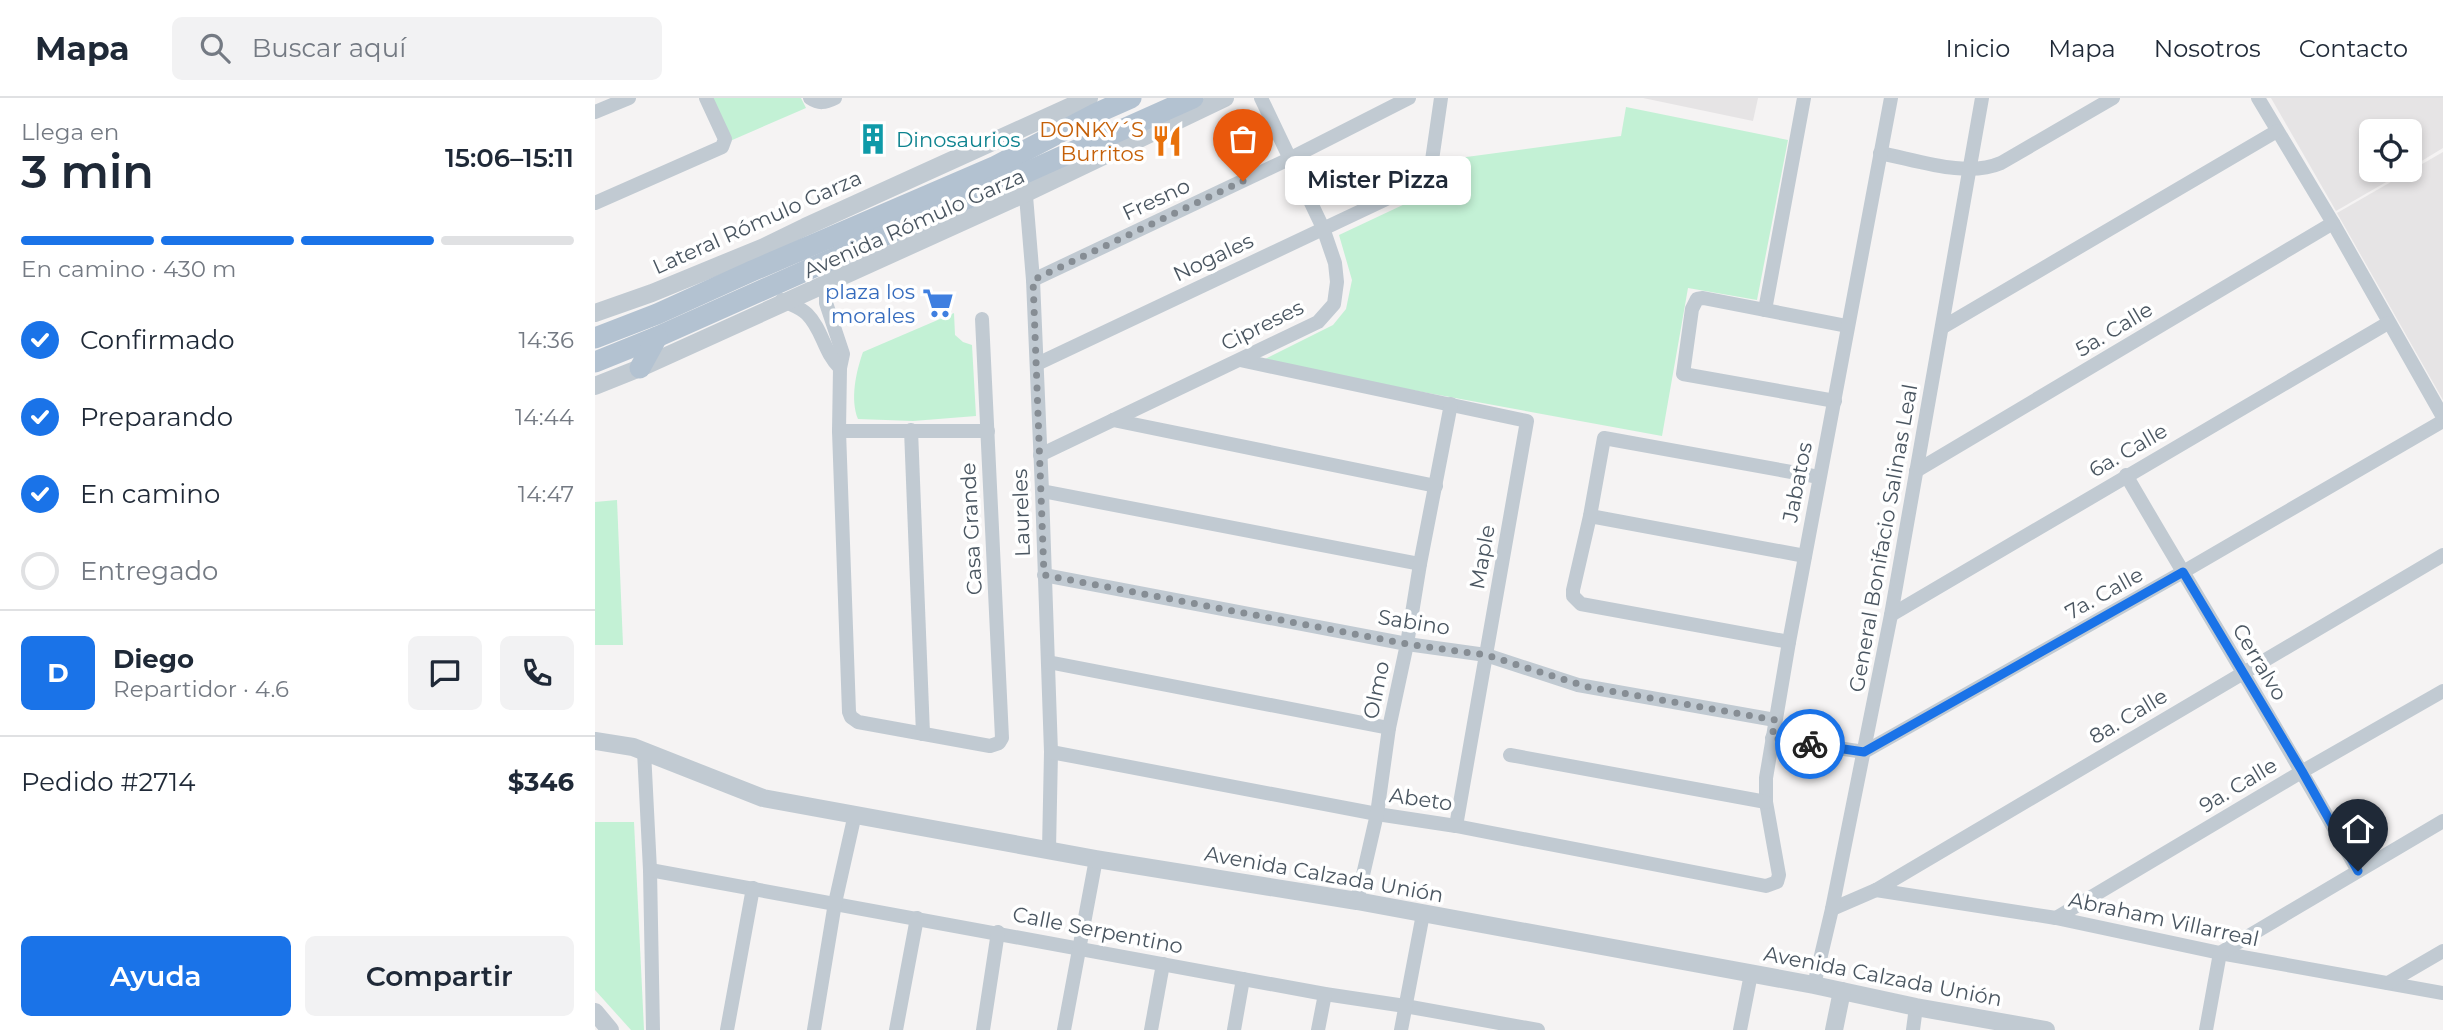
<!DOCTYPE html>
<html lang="es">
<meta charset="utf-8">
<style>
body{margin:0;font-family:Montserrat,sans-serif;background:#f2f2f3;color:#1f2937;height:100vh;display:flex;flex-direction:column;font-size:26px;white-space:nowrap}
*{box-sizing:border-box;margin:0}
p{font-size:23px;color:#747a83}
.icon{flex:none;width:38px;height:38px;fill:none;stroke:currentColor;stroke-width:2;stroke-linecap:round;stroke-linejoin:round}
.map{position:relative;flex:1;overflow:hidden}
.details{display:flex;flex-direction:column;background:#fff;width:595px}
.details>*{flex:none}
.tools{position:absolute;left:1764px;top:21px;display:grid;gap:14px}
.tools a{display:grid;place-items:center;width:63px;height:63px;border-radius:10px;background:#fff;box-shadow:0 4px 10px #0003;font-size:35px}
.pin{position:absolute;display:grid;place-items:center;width:60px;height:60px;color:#fff;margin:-72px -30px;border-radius:50% 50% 50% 0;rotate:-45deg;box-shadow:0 0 7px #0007}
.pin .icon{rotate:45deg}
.courier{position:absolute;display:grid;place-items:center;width:70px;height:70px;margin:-35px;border:5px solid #1a73e8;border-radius:50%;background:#fff;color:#222;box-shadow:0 2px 9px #0007}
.bubble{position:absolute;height:49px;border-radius:10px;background:#fff;box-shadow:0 4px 10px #0003;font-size:23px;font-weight:600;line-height:49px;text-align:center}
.head em{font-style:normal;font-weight:600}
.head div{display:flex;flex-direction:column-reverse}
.head{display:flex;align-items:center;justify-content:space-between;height:119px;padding:0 21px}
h1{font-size:46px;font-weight:600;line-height:52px}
.bar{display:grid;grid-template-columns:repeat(4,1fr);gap:10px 7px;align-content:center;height:84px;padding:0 21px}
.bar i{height:9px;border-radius:5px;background:#e0e1e3}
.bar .on{background:#1a73e8}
.bar p{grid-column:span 4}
.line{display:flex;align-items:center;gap:18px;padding:0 21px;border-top:2px solid #e0e1e3}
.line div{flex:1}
.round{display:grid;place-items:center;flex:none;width:74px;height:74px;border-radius:10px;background:#f2f2f3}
ol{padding:0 21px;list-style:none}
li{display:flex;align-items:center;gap:21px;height:77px}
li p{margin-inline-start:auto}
li .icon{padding:7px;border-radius:50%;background:#1a73e8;color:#fff;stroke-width:4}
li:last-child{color:#747a83}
li i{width:38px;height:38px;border:4px solid #e0e1e3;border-radius:50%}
.cta{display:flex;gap:14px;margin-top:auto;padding:14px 21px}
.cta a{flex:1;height:80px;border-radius:10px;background:#1a73e8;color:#fff;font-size:28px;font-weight:600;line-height:80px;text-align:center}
.cta a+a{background:#f2f2f3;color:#1f2937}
header{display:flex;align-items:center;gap:42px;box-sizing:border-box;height:98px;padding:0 35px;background:#fff;border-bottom:2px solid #e0e1e3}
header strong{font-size:33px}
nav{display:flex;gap:38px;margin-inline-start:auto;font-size:24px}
.search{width:490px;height:63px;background:#f2f2f3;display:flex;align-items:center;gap:18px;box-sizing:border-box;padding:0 24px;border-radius:10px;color:#747a83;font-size:26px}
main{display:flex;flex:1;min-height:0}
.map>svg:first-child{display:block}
.education{fill:#e6e4e5}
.green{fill:#c3f1d5}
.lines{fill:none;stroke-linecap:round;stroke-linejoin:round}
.minor{stroke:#c1cad2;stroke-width:14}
.tertiary{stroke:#c1cad2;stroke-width:18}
.primary{stroke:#b3c2d1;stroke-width:21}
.done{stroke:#868d94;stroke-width:7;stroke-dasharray:0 12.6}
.route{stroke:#1a73e8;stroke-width:9}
.labels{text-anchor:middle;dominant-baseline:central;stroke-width:7;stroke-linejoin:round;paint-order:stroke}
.food-label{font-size:21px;fill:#c56008;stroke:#fff;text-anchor:end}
.culture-label{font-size:21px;fill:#0d838f;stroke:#fff;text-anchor:start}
.street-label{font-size:21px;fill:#4a5661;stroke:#fff}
.shop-label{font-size:21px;fill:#366cbe;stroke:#fff;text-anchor:end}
</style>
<header>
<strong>Mapa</strong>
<div class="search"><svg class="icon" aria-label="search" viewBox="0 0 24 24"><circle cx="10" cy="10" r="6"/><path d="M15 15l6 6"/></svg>Buscar aquí</div>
<nav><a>Inicio</a><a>Mapa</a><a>Nosotros</a><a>Contacto</a></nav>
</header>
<main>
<section class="details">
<div class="head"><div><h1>3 min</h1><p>Llega en</p></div><em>15:06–15:11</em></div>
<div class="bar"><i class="on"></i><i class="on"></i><i class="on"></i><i></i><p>En camino · 430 m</p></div>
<ol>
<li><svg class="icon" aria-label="check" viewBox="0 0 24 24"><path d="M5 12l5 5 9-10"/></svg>Confirmado<p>14:36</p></li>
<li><svg class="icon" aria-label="check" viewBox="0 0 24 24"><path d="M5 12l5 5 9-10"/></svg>Preparando<p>14:44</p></li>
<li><svg class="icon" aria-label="check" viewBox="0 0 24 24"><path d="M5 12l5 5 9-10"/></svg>En camino<p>14:47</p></li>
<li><i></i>Entregado</li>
</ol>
<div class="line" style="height:126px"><b class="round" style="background:#1a73e8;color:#fff">D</b><div><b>Diego</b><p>Repartidor · 4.6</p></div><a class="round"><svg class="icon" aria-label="chat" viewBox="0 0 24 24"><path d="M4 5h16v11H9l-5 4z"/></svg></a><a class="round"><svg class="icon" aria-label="phone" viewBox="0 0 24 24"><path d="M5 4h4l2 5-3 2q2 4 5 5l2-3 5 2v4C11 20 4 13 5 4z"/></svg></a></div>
<div class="line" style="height:91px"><div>Pedido #2714</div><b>$346</b></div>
<div class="cta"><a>Ayuda</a><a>Compartir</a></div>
</section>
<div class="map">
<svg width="1848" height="932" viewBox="0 0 1848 932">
<rect width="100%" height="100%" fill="#f5f3f3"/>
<g class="education">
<path d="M1048,0H1163L1158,23Z"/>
<path d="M1676,0H1848V50L1815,70V33H1776V72H1812L1741,113Z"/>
<path d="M1848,54V302L1742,115Z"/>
</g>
<g class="green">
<path d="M117,0H206L211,10L135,43Z"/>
<path d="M1031,9L1193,42L1162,202L1093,190L1067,338L675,266L668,262L738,227L751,211L757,182L744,137L846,89L849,62L1026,38Z"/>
<path d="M359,215L360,237L368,244L377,247L381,318L318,323L263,321C255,301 261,274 268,254Z"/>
<path d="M22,402L28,547H0V404Z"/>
<path d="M0,724H39L49,932H36L0,892Z"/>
</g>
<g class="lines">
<g class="minor">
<path d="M215,0C224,6 230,5 240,0"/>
<path d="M1663,0L1738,125L1848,319"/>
<path d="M0,14L34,0"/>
<path d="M1285,55C1322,62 1371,80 1406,65L1518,0"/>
<path d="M430,86L438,182L447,393L456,654L454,752"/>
<path d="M0,105L127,49L130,41L111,0"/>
<path d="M234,177L231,186V205L248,256L245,270L244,333L254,614L256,619L263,624L395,648L404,645L407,640L387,221"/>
<path d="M438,182L694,61L814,0"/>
<path d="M187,202C196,207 205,209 212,216C228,232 228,253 245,270"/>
<path d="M1170,212L1209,0"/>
<path d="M1348,229L1682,33"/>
<path d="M645,262L932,323L861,728"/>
<path d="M442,266L821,87L835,76L846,0"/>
<path d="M1240,303L1088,276L1097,211L1102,201L1108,200L1252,228"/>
<path d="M518,322L841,388"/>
<path d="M316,332L328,636"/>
<path d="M244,333H393"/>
<path d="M445,357L723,224L739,206L742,184L740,165L728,130L666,0"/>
<path d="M1321,373L1738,125"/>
<path d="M1531,377C1608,510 1689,639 1763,773"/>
<path d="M447,393L825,466"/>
<path d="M995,418L1210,458"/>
<path d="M449,477L812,546L891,557L983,587L1180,622"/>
<path d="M1296,517L1793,225"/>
<path d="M1194,544L986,506L978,498V492L995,418L1009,340L1224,379"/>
<path d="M453,564L794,630"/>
<path d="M1177,640L1269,654L1588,474L1848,323"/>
<path d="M49,653L55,772L58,932"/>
<path d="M456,654L782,716L861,728L1171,788L1182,784L1184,777L1171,704V680L1194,544L1296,0"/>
<path d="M915,657L1171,704"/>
<path d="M55,772L730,896L810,908L943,932"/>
<path d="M1281,792L1461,820L1625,855L1848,895"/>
<path d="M762,803L782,716L794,630L812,546L825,466L856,306"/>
<path d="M1237,811L1281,792L1848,457"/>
<path d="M1461,820L1708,673L1848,593"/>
<path d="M1793,885L1848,853"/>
<path d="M1219,887L1237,811L1296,517L1387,0"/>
<path d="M132,932L158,790"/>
<path d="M219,932L240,805L260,716"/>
<path d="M301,932L322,820"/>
<path d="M388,932L403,834"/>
<path d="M469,932L501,761"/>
<path d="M556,932L568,866"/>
<path d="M639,932L648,881"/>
<path d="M723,932L730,896"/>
<path d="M806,932L828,816"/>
<path d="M1145,932L1156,876"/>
<path d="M1318,932L1321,909"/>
<path d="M1611,932L1625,855L1848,723"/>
</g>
<g class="tertiary">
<path d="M0,215L57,195L169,149L210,129L494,0"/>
<path d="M0,288L45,270L431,95L630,0"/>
<path d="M0,643L38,649L168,700L501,761L762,803L1219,887L1321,909L1451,932"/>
<path d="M0,914L15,932"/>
<path d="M1239,932L1247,893"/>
</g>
<g class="primary">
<path d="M0,240L62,216L157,173L399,69L502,15L536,0"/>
<path d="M0,264L62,239L598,0"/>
<path d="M45,270L62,239"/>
</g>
</g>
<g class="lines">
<path class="done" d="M648,83L438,182L449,477L812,546L891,557L993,589L1180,622L1177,640L1215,646"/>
<path class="route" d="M1215,646L1269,654L1588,474L1707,673L1763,773"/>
</g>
<defs>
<symbol id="building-bare" viewBox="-9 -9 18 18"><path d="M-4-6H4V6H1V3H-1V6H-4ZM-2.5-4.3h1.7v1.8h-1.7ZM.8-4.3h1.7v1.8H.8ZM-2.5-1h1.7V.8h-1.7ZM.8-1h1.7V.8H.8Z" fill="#0f9aa8" stroke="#fff" stroke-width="2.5" paint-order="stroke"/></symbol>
<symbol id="restaurant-bare" viewBox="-9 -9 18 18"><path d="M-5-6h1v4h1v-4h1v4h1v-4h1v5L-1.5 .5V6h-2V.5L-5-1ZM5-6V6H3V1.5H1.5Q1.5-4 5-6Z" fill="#e8710a" stroke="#fff" stroke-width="2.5" paint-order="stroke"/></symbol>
<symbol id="supermarket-bare" viewBox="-9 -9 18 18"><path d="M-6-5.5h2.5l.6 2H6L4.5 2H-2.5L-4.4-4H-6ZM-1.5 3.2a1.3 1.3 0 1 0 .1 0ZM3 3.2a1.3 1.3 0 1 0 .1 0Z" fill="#3f7fe0" stroke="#fff" stroke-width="2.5" paint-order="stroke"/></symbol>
</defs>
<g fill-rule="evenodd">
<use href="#building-bare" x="256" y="19" width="44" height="44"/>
<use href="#restaurant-bare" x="550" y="21" width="44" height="44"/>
<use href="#supermarket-bare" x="321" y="183" width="44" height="44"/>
</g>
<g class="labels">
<g class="food-label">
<text x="549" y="31">DONKY´S<tspan x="549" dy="24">Burritos</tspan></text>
</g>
<g class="culture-label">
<text x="301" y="41">Dinosaurios</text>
</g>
<g class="street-label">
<text transform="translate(561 101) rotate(-25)">Fresno</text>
<text transform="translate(162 124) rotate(-24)">Lateral Rómulo Garza</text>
<text transform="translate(319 125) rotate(-24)">Avenida Rómulo Garza</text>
<text transform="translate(618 159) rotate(-25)">Nogales</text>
<text transform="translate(667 227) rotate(-26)">Cipreses</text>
<text transform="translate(1519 231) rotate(-31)">5a. Calle</text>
<text transform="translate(1533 352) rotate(-30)">6a. Calle</text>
<text transform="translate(1202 384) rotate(-79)">Jabatos</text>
<text transform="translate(426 415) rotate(-92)">Laureles</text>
<text transform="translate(376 431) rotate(-93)">Casa Grande</text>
<text transform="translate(1288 440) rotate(-80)">General Bonifacio Salinas Leal</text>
<text transform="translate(887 459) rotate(-80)">Maple</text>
<text transform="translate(1509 495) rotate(-29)">7a. Calle</text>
<text transform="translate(819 524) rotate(9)">Sabino</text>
<text transform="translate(1665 564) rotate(59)">Cerralvo</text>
<text transform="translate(781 592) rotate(-78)">Olmo</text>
<text transform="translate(1533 618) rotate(-31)">8a. Calle</text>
<text transform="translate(1643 687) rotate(-31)">9a. Calle</text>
<text transform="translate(826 701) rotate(8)">Abeto</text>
<text transform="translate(729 776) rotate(10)">Avenida Calzada Unión</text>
<text transform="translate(1569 821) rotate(12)">Abraham Villarreal</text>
<text transform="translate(503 832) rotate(11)">Calle Serpentino</text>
<text transform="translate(1288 878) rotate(11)">Avenida Calzada Unión</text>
</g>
<g class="shop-label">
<text x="320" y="193">plaza los<tspan x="320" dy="24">morales</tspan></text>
</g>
</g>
</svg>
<div class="tools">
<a><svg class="icon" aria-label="locate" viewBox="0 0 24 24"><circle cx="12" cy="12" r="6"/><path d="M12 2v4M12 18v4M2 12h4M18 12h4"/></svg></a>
</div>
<div class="pin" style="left:648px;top:83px;background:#ea580c"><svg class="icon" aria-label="bag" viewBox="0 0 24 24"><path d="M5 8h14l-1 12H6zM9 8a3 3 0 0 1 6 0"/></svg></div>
<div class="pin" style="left:1763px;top:773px;background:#1f2937"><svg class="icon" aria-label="home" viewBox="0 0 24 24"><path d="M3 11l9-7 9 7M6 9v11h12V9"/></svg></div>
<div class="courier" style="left:1215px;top:646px"><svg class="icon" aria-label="bike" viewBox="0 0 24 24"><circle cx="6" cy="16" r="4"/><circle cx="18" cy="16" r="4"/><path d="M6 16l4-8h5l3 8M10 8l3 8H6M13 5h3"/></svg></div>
<div class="bubble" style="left:690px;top:58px;width:186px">Mister Pizza</div>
</div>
</main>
